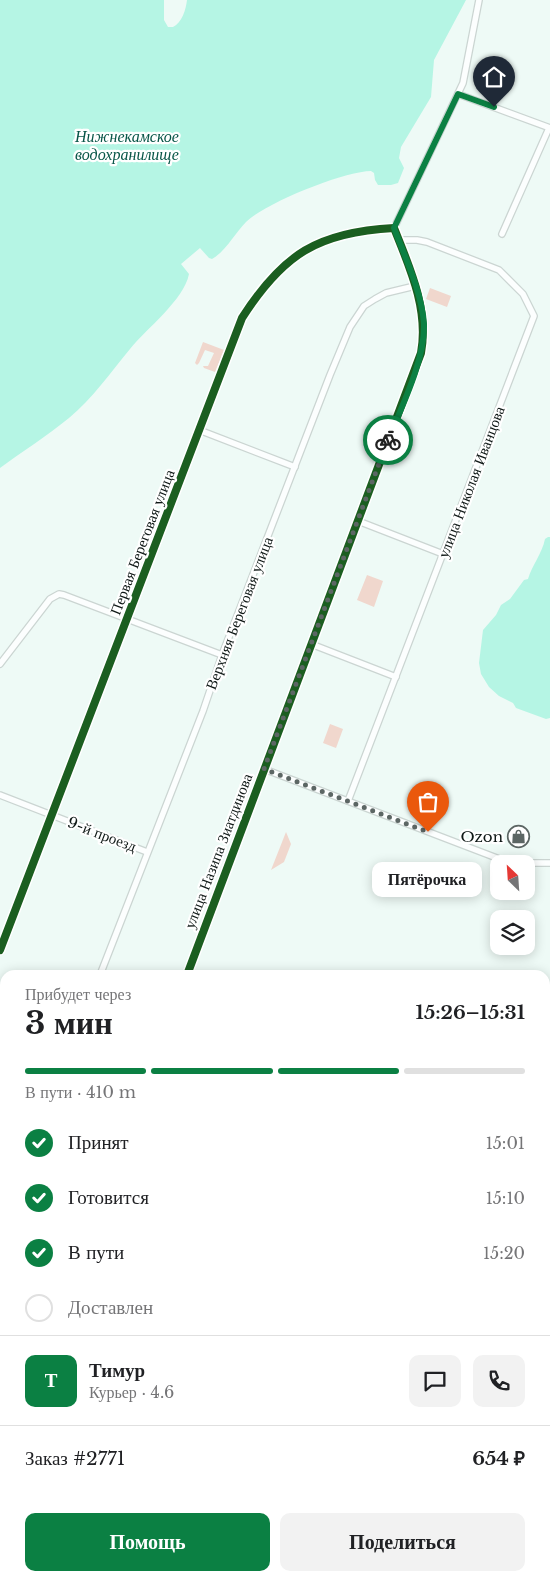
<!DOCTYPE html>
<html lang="ru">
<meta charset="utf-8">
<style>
body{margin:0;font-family:"Libre Baskerville",serif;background:#f2f2f2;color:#202124;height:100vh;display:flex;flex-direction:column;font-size:19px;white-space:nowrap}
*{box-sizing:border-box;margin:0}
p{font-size:16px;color:#757577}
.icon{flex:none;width:28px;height:28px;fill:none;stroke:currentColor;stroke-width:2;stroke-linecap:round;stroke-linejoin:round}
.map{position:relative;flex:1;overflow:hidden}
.details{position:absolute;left:0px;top:970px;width:550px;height:611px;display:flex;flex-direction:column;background:#fff;border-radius:15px 15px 0 0;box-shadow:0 2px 12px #0003}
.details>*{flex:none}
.needle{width:32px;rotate:335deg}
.fabs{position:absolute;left:490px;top:855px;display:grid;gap:10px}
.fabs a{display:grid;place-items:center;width:45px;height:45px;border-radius:10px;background:#fff;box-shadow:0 2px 12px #0003;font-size:25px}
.pin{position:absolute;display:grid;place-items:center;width:42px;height:42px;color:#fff;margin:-51px -21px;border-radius:50% 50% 50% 0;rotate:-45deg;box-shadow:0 0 5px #0007}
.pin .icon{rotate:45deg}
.courier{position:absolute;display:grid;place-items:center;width:50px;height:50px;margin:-25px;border:4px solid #0b8043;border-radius:50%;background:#fff;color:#222;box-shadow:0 1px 6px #0007}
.bubble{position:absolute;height:35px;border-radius:10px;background:#fff;box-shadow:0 2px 12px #0003;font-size:16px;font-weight:700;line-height:35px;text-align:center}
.summary em{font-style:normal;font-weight:700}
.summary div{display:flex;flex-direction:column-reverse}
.summary{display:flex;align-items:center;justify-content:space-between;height:85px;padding:0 25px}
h1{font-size:32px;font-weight:700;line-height:38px}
.bar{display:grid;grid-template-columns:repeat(4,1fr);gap:8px 5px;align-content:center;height:60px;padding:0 25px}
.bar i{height:6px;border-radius:4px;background:#e0e0e0}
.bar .selected{background:#0b8043}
.bar p{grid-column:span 4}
.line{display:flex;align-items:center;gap:12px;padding:0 25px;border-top:1px solid #e0e0e0}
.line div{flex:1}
.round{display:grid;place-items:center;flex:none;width:52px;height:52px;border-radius:10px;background:#f2f2f2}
ol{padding:0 25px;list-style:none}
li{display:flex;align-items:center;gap:15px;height:55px}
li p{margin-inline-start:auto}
li .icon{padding:5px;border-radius:50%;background:#0b8043;color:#fff;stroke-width:4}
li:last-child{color:#757577}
li i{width:28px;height:28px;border:2px solid #e0e0e0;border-radius:50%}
.action{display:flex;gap:10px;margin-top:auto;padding:10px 25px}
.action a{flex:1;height:58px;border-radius:10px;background:#0b8043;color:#fff;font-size:20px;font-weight:700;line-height:58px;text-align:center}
.action a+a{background:#f2f2f2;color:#202124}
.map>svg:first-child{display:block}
.built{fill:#d9f0e9}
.green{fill:#f0d7cd}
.water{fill:#b5f5e4}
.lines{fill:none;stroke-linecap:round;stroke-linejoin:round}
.minor-casing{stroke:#cbd5d2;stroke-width:8}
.tertiary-casing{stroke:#cbd5d2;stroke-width:10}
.secondary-casing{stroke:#cbd5d2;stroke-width:11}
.minor{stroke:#fcfefe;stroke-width:5.5}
.tertiary{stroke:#fcfefe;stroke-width:8}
.secondary{stroke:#fcfefe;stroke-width:9}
.rail{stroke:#b7bab9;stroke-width:2;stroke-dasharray:9 9;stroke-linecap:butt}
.cycleway-casing{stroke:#fff;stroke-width:11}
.cycleway{stroke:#1b5e20;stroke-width:8}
.done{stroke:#5c6664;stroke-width:5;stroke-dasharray:0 9}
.route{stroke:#0b8043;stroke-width:6}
.labels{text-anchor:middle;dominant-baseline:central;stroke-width:4.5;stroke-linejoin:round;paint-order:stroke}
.street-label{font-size:15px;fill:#0e1715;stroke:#fff}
.poi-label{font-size:15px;fill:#0e1715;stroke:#fff;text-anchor:end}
.water-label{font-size:16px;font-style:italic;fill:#075547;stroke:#fff}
</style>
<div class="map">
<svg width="550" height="1581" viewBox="0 0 550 1581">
<rect width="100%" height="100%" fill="#eefaf6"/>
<path class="built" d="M0,1361L5,1363V1484L0,1483Z"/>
<g class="green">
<path d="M430,288L451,296L447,307L426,299Z"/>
<path d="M203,342L224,350L215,372L204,368L203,366H208L214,353L205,350L199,363L197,365L195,363Z"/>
<path d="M367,575L383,581L374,607L357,600Z"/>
<path d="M330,724L343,729L336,748L323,743Z"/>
<path d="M286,832L291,844L284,862L271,870Z"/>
</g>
<g class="water">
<path d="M0,0H164V20L168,27H173C182,23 186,9 187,0H466L434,60L431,97L401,147L399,158L404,168L398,183L391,185H378L375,180L374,173L371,171C345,171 265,203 246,222C235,233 226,251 212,259L209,258L200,248L181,264L189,274C184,300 147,328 130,349C111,372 92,399 69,418C47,436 23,451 0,468Z"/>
<path d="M548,537H550V718L546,719L516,708L513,703L499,696L489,687L481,674L479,663L483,630L496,615L501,605L510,599L524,580L528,579C532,565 542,554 545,539Z"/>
</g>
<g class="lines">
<defs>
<g id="minor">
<path d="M458,94L550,128"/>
<path d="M394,228L463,83L479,0"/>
<path d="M502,234L549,128"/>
<path d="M199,430L295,467"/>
<path d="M358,521L443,554"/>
<path d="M311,644L396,677"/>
<path d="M0,664L50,599L59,594L64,595L222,655"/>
<path d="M264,769L502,860L521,863H550"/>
<path d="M0,795L147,852"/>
<path d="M348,801L534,316L523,294L499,270L427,242L417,240H399"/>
<path d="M0,950L242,318C283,254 318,232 394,228"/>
<path d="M100,975L203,711L222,655L330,375L350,327L364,306L375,299L386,293L415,286"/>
<path d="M187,975L421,353C429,310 410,268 394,228"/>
<path d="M0,1072L5,1074"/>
<path d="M0,1311L5,1314"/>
<path d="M0,1494H5"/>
</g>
<g id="tertiary">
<path d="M545,1455H550"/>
<path d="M317,1581L329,1576"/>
</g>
<g id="secondary">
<path d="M545,1113L550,1111"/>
<path d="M545,1125L550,1123"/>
</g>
</defs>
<use href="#minor" class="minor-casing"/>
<use href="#tertiary" class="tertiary-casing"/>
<use href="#secondary" class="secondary-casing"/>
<use href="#minor" class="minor"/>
<use href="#tertiary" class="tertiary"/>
<use href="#secondary" class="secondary"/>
<g class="rail">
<path d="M545,1560L550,1558"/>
<path d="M489,1581L501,1576"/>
</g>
<defs>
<path id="cycleway" d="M0,950L242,318C283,254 318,232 394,228C410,268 429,310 421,353L187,975"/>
</defs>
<use href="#cycleway" class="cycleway-casing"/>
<use href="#cycleway" class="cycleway"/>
</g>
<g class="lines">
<path class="done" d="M388,440L264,769L428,832"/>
<path class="route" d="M388,440C402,406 425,360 424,324C422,293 405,257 394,228L458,94L494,107"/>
</g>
<defs>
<symbol id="shop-ring" viewBox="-11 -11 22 22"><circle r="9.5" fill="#fff" stroke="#5c6664" stroke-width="1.5"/><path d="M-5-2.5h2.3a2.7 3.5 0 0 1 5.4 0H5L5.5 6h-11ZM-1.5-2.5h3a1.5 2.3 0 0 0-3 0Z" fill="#5c6664"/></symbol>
</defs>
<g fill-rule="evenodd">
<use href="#shop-ring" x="506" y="824" width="25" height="25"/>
</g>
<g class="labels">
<g class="street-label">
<text transform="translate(471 482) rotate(-69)">улица Николая Иванцова</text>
<text transform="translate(142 542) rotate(-69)">Первая Береговая улица</text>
<text transform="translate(239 613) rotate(-69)">Верхняя Береговая улица</text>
<text transform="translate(102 834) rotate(21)">9-й проезд</text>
<text transform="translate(218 851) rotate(-69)">улица Назипа Зиатдинова</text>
</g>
<g class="poi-label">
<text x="503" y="836">Ozon</text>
</g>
<g class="water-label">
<text x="127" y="136">Нижнекамское<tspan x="127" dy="18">водохранилище</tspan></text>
</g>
</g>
</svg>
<div class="fabs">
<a><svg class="needle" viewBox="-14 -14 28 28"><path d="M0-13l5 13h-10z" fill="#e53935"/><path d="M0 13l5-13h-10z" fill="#757577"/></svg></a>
<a><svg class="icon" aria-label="layers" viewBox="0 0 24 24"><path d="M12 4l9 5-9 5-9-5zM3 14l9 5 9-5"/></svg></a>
</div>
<div class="pin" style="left:428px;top:832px;background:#ea580c"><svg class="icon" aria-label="bag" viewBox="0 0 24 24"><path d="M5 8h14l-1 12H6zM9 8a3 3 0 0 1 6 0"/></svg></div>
<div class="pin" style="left:494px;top:107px;background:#1f2937"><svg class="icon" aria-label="home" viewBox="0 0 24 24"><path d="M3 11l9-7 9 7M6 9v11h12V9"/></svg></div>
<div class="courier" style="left:388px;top:440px"><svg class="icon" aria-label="bike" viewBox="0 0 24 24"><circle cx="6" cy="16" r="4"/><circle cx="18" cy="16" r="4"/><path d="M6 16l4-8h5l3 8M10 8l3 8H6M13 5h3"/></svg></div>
<div class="bubble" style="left:372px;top:862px;width:110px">Пятёрочка</div>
<section class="details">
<div class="summary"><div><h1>3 мин</h1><p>Прибудет через</p></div><em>15:26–15:31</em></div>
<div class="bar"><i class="selected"></i><i class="selected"></i><i class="selected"></i><i></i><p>В пути · 410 m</p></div>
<ol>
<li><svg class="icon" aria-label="check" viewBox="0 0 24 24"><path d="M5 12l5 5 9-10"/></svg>Принят<p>15:01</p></li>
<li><svg class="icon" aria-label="check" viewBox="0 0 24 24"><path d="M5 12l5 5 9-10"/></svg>Готовится<p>15:10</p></li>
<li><svg class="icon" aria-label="check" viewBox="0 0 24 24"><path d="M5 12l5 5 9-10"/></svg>В пути<p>15:20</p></li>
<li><i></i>Доставлен</li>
</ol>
<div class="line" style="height:90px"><b class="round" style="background:#0b8043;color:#fff">Т</b><div><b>Тимур</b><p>Курьер · 4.6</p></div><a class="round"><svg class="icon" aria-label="chat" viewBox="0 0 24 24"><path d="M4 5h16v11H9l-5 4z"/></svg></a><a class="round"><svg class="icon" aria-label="phone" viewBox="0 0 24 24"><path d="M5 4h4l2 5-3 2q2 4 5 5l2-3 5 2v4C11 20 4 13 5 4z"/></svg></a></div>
<div class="line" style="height:65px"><div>Заказ #2771</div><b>654 ₽</b></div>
<div class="action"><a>Помощь</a><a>Поделиться</a></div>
</section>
</div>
